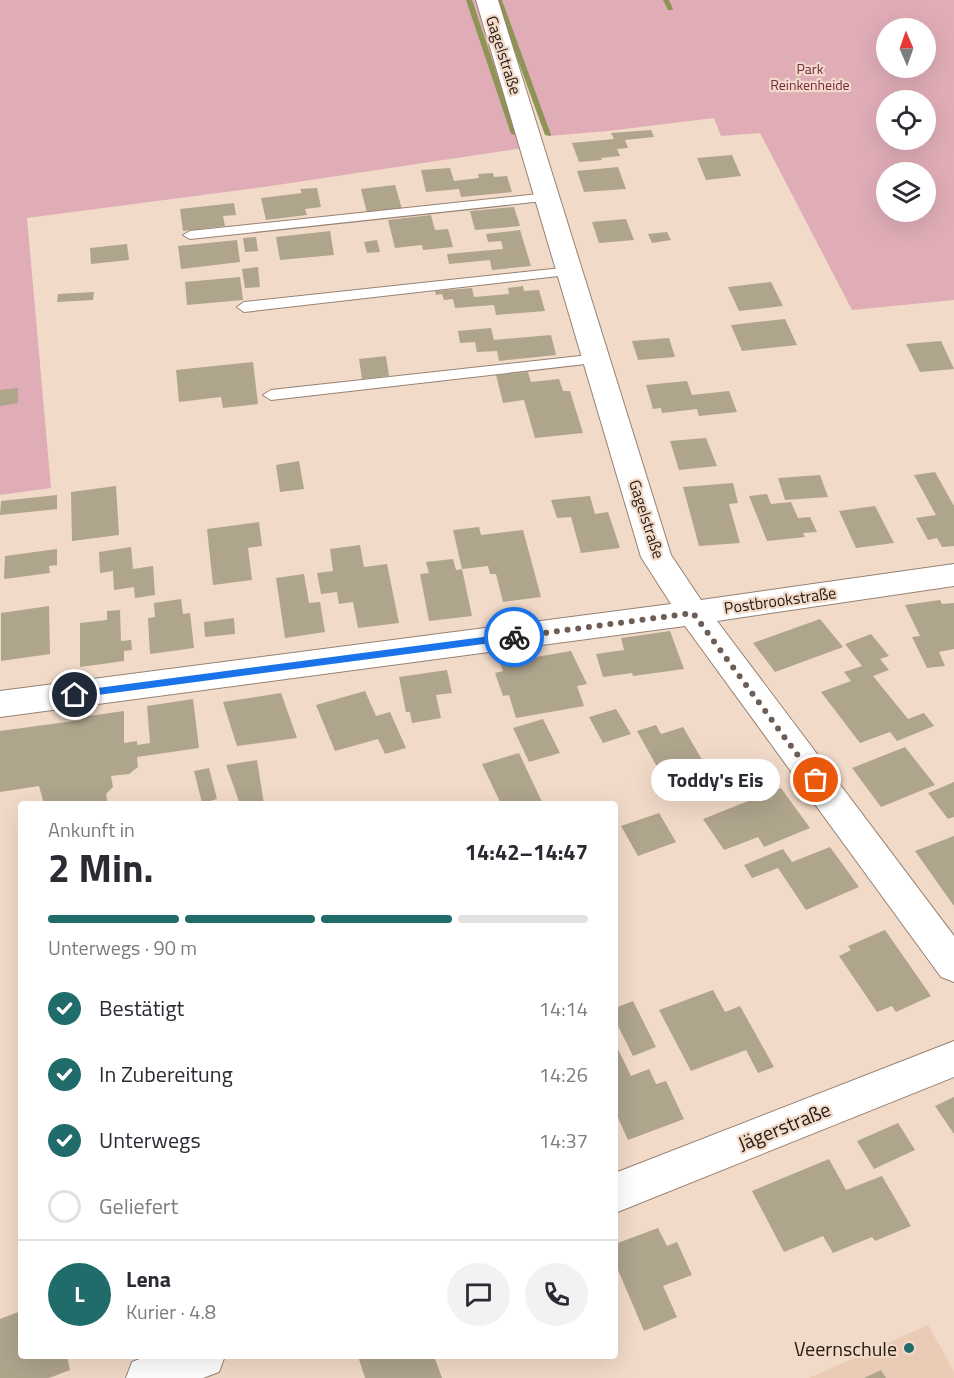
<!DOCTYPE html>
<html lang="de">
<meta charset="utf-8">
<style>
body{margin:0;font-family:"Titillium Web",sans-serif;background:#f2f2f3;color:#2b2b33;height:100vh;display:flex;flex-direction:column;font-size:22px;white-space:nowrap}
*{box-sizing:border-box;margin:0}
p{font-size:20px;color:#7c7c81}
.icon{flex:none;width:33px;height:33px;fill:none;stroke:currentColor;stroke-width:2;stroke-linecap:round;stroke-linejoin:round}
.map{position:relative;flex:1;overflow:hidden}
.panel{position:absolute;left:18px;top:801px;width:600px;height:558px;display:flex;flex-direction:column;background:#fff;border-radius:6px;box-shadow:0 6px 24px #0002}
.panel>*{flex:none}
.needle{width:39px;rotate:358deg}
.controls{position:absolute;left:876px;top:18px;display:grid;gap:12px}
.controls a{display:grid;place-items:center;width:60px;height:60px;border-radius:50%;background:#fff;box-shadow:0 6px 24px #0002;font-size:30px}
.pin{position:absolute;display:grid;place-items:center;width:51px;height:51px;color:#fff;margin:-26px;border:3px solid #fff;border-radius:50%;box-shadow:0 2px 6px #0007}
.courier{position:absolute;display:grid;place-items:center;width:60px;height:60px;margin:-30px;border:4px solid #1a73e8;border-radius:50%;background:#fff;color:#222;box-shadow:0 2px 8px #0007}
.bubble{position:absolute;height:42px;border-radius:21px;background:#fff;box-shadow:0 6px 24px #0002;font-size:20px;font-weight:700;line-height:42px;text-align:center}
.overview em{font-style:normal;font-weight:700}
.overview div{display:flex;flex-direction:column-reverse}
.overview{display:flex;align-items:center;justify-content:space-between;height:102px;padding:0 30px}
h1{font-size:39px;font-weight:700;line-height:45px}
.bar{display:grid;grid-template-columns:repeat(4,1fr);gap:9px 6px;align-content:center;height:72px;padding:0 30px}
.bar i{height:8px;border-radius:4px;background:#e1e1e2}
.bar .on{background:#206c6a}
.bar p{grid-column:span 4}
.line{display:flex;align-items:center;gap:15px;padding:0 30px;border-top:2px solid #e1e1e2}
.line div{flex:1}
.round{display:grid;place-items:center;flex:none;width:63px;height:63px;border-radius:32px;background:#f2f2f3}
ol{padding:0 30px;list-style:none}
li{display:flex;align-items:center;gap:18px;height:66px}
li p{margin-inline-start:auto}
li .icon{padding:6px;border-radius:50%;background:#206c6a;color:#fff;stroke-width:4}
li:last-child{color:#7c7c81}
li i{width:33px;height:33px;border:3px solid #e1e1e2;border-radius:50%}
.map>svg:first-child{display:block}
.built{fill:#eaccb6}
.green{fill:#e0adb7;fill-rule:evenodd}
.lines{fill:none;stroke-linecap:round;stroke-linejoin:round}
.stream{fill:#8e9356;fill-rule:evenodd}
.building{fill:#afa48c}
.lane-casing{stroke:#978272;stroke-width:2}
.street-casing{stroke:#978272;stroke-width:2}
.lane{fill:#fff;fill-rule:evenodd}
.street{fill:#fff;fill-rule:evenodd}
.route{fill:#1a73e8}
.done{stroke:#6c5e55;stroke-width:6;stroke-dasharray:0 10.8}
.poi-dot{fill:#206c6a;stroke:#f2dac9;stroke-width:2}
.labels{text-anchor:middle;dominant-baseline:central;stroke-width:4.5;stroke-linejoin:round;paint-order:stroke}
.far-park-label{font-size:14px;fill:#782840;stroke:#f2dac9}
.street-label{font-size:16px;fill:#241c16;stroke:#f2dac9}
.near-street-label{font-size:20px;fill:#241c16;stroke:#f2dac9}
.near-poi-label{font-size:20px;fill:#241c16;stroke:#f2dac9;text-anchor:end}
</style>
<div class="map">
<svg width="954" height="1378" viewBox="0 0 954 1378">
<rect width="100%" height="100%" fill="#f2dac9"/>
<path class="built" d="M928,1325L954,1371V1378H809Z"/>
<g class="green">
<path d="M0,0H477L523,148L264,187L27,218L51,488L0,495Z"/>
<path d="M502,0H954V300L852,310L760,133L721,136L714,118L608,131L549,136ZM926,28V68H886V28ZM926,100V140H886V100ZM886,172H926V212H886Z"/>
</g>
<g class="lines">
<g class="stream">
<path d="M466,0H472L517,134L516,135L511,134Z"/>
<path d="M496,0H502L551,135L550,136L545,135Z"/>
<path d="M663,0H669L673,9L672,10H668Z"/>
</g>
</g>
<g class="building">
<path d="M651,130L654,137L625,140L628,148L617,149L620,156L601,158L602,160L579,162L572,143L614,139L611,133Z"/>
<path d="M732,155L741,176L706,180L697,158Z"/>
<path d="M618,167L626,189L584,192L577,171Z"/>
<path d="M450,168L454,181L479,178L478,174L493,173L494,177L507,176L512,192L461,197L459,189L426,192L421,170Z"/>
<path d="M395,185L402,209L367,213L361,189Z"/>
<path d="M317,188L321,207L305,209L307,215L266,220L261,198L302,193L300,189Z"/>
<path d="M234,203L236,215L223,216L225,226L183,231L180,209Z"/>
<path d="M514,207L520,226L475,230L470,211Z"/>
<path d="M431,215L435,230L448,229L453,247L423,250L422,245L395,248L388,220Z"/>
<path d="M626,219L634,240L599,243L592,222Z"/>
<path d="M520,230L531,266L492,270L490,260L449,264L447,254L503,249L501,241L488,242L486,234Z"/>
<path d="M330,231L334,255L280,260L276,237Z"/>
<path d="M667,232L671,240L652,243L648,234Z"/>
<path d="M256,237L258,251L245,252L243,238Z"/>
<path d="M237,240L240,262L181,269L178,246Z"/>
<path d="M377,240L380,252L367,253L364,242Z"/>
<path d="M127,244L129,260L91,264L90,248Z"/>
<path d="M258,267L260,287L245,288L242,269Z"/>
<path d="M240,277L243,300L187,305L185,282Z"/>
<path d="M771,282L783,306L739,311L728,287Z"/>
<path d="M523,286L524,291L539,290L545,311L496,315L494,305L455,308L453,299L444,300L442,294L436,295L435,291L472,288L474,297L509,294L508,288Z"/>
<path d="M94,292L93,300L57,302L58,294Z"/>
<path d="M785,319L797,345L742,351L731,325Z"/>
<path d="M491,328L494,340L551,335L556,355L499,361L497,351L477,352L475,342L460,343L458,331Z"/>
<path d="M669,338L675,357L638,360L632,341Z"/>
<path d="M941,341L954,369L920,372L906,344Z"/>
<path d="M386,356L389,376L362,379L359,359Z"/>
<path d="M253,362L258,404L223,408L221,397L179,402L176,370Z"/>
<path d="M528,372L531,382L559,379L563,391H570L583,433L535,438L524,400L503,403L496,375Z"/>
<path d="M687,381L692,395L729,391L737,412L699,416L697,409L662,413L661,408L653,409L646,385Z"/>
<path d="M18,388V403L0,406V390Z"/>
<path d="M706,438L717,466L679,470L670,441Z"/>
<path d="M299,461L304,489L280,492L276,465Z"/>
<path d="M935,472L954,506V546L942,547L937,538L928,540L916,518L936,515L914,475Z"/>
<path d="M820,475L828,497L785,500L778,478Z"/>
<path d="M733,483L738,503L729,504L740,543L699,546L683,487Z"/>
<path d="M116,486L119,535L72,541L71,492Z"/>
<path d="M767,494L771,504L791,502L798,518L810,517L817,532L803,533L805,537L767,541L749,496Z"/>
<path d="M57,495V509L0,515L1,501Z"/>
<path d="M590,496L595,514L608,512L620,548L581,553L571,517L557,518L551,500Z"/>
<path d="M875,506L894,543L856,548L839,511Z"/>
<path d="M259,522L262,546L248,548L252,580L213,585L207,529Z"/>
<path d="M479,527L481,535L523,530L541,597L503,602L496,574H490L488,566L462,569L472,616L429,621L420,574L429,573L426,562L453,559L456,570L462,569L453,530Z"/>
<path d="M360,545L364,567L387,564L399,623L358,628L353,602L339,604L337,592L321,594L317,573L333,571L330,549Z"/>
<path d="M131,547L133,569L153,566L155,595L135,598L134,587L114,590L113,571L100,573L99,552Z"/>
<path d="M57,549V565L49,566L50,573L4,579L5,556Z"/>
<path d="M304,574L309,603L320,602L325,632L285,638L276,578Z"/>
<path d="M181,599L183,614L190,613L194,648L150,654L148,618L155,617L154,603Z"/>
<path d="M940,600L942,604L954,603V649L939,652L945,666L927,668L912,637L920,636L905,605Z"/>
<path d="M49,606L50,654L1,661V613Z"/>
<path d="M120,610L121,641L131,640L132,650L124,651V661L80,667V623L107,620V611Z"/>
<path d="M234,618L235,634L205,637L204,622Z"/>
<path d="M820,619L843,647L775,672L753,643Z"/>
<path d="M670,631L684,669L633,676L632,673L603,677L596,654L624,650L621,638Z"/>
<path d="M871,634L889,656L880,659L889,670L873,676L908,719L924,713L934,726L897,741L890,732L860,743L821,692L851,681L844,672L862,666L845,644Z"/>
<path d="M571,651L587,684L577,686L584,706L516,718L509,695L503,696L495,673L503,671L500,663Z"/>
<path d="M447,670L452,693L436,695L441,718L412,723L410,712H406L399,677Z"/>
<path d="M365,691L376,716L390,712L406,748L385,754L378,739L335,751L316,705Z"/>
<path d="M281,693L297,738L237,746L223,702Z"/>
<path d="M193,699L199,748L137,757L138,767L129,774L111,776L113,787L106,794L108,804H44L39,786L0,792V731L81,720V717L124,711V743L137,741V745L150,743L147,706Z"/>
<path d="M616,709L631,734L603,743L589,717Z"/>
<path d="M543,719L560,753L529,762L513,728Z"/>
<path d="M656,725L661,734L683,727L716,784L674,797L637,731Z"/>
<path d="M905,747L935,785L881,807L852,768Z"/>
<path d="M519,753L543,804H501L482,764Z"/>
<path d="M257,760L264,804H240L226,765Z"/>
<path d="M209,768L217,799L202,803L194,771Z"/>
<path d="M954,782V817L948,819L928,793Z"/>
<path d="M781,788L810,828L764,847L758,837L724,850L703,819Z"/>
<path d="M659,813L676,842L638,856L621,826Z"/>
<path d="M954,836V906L915,851Z"/>
<path d="M830,847L859,887L806,910L778,868L752,878L744,865L783,849L792,862Z"/>
<path d="M885,930L931,996L896,1012L892,1006L877,1012L839,956L851,950L848,946Z"/>
<path d="M713,990L725,1012L740,1006L774,1067L758,1073L746,1050L691,1071L659,1010Z"/>
<path d="M633,1001L656,1047L633,1056L615,1020V1008Z"/>
<path d="M615,1043L631,1076L649,1069L656,1084L666,1081L684,1119L628,1140L615,1111Z"/>
<path d="M954,1097V1134L935,1106Z"/>
<path d="M898,1123L915,1150L874,1169L857,1141Z"/>
<path d="M829,1159L846,1190L882,1176L911,1226L875,1241L872,1237L833,1253L823,1236L784,1252L752,1191Z"/>
<path d="M658,1228L667,1246L677,1242L692,1275L663,1286L677,1317L644,1331L615,1263V1244Z"/>
<path d="M21,1311V1356H67L70,1370L49,1378H0V1319Z"/>
<path d="M358,1356H434L442,1378H365Z"/>
<path d="M881,1370L886,1378H864Z"/>
</g>
<g class="lines">
<defs>
<g id="lane">
<path d="M548,193L555,197L553,200L190,239L183,235L190,231Z"/>
<path d="M571,267L576,268L578,271L576,274L244,312L237,307L244,302Z"/>
<path d="M598,354L603,356L605,359L603,362L271,400L263,395L271,390Z"/>
</g>
<g id="street">
<path d="M476,0H498L671,555L701,600L954,564V586L717,621L954,936V982L941,977L685,626L0,717V691L671,604L641,557Z"/>
<path d="M954,1041V1077L615,1213V1173Z"/>
<path d="M147,1356H225L219,1372L203,1378H126L132,1362Z"/>
</g>
</defs>
<use href="#lane" class="lane-casing"/>
<use href="#street" class="street-casing"/>
<use href="#lane" class="lane"/>
<use href="#street" class="street"/>
</g>
<path class="route" d="M514,633L519,637L514,640L75,698L70,695L75,691Z"/>
<g class="lines">
<path class="done" d="M514,637L693,613L816,780"/>
</g>
<circle class="poi-dot" cx="909" cy="1348" r="6"/>
<g class="labels">
<g class="far-park-label">
<text x="810" y="68">Park<tspan x="810" dy="16">Reinkenheide</tspan></text>
</g>
<g class="street-label">
<text transform="translate(504 55) rotate(72)">Gagelstraße</text>
<text transform="translate(647 519) rotate(72)">Gagelstraße</text>
<text transform="translate(780 600) rotate(-8)">Postbrookstraße</text>
</g>
<g class="near-street-label">
<text transform="translate(784 1126) rotate(-22)">Jägerstraße</text>
</g>
<g class="near-poi-label">
<text x="897" y="1348">Veernschule</text>
</g>
</g>
</svg>
<div class="controls">
<a><svg class="needle" viewBox="-14 -14 28 28"><path d="M0-13l5 13h-10z" fill="#e53935"/><path d="M0 13l5-13h-10z" fill="#7c7c81"/></svg></a>
<a><svg class="icon" aria-label="locate" viewBox="0 0 24 24"><circle cx="12" cy="12" r="6"/><path d="M12 2v4M12 18v4M2 12h4M18 12h4"/></svg></a>
<a><svg class="icon" aria-label="layers" viewBox="0 0 24 24"><path d="M12 4l9 5-9 5-9-5zM3 14l9 5 9-5"/></svg></a>
</div>
<div class="pin" style="left:816px;top:780px;background:#ea580c"><svg class="icon" aria-label="bag" viewBox="0 0 24 24"><path d="M5 8h14l-1 12H6zM9 8a3 3 0 0 1 6 0"/></svg></div>
<div class="pin" style="left:75px;top:695px;background:#1f2937"><svg class="icon" aria-label="home" viewBox="0 0 24 24"><path d="M3 11l9-7 9 7M6 9v11h12V9"/></svg></div>
<div class="courier" style="left:514px;top:637px"><svg class="icon" aria-label="bike" viewBox="0 0 24 24"><circle cx="6" cy="16" r="4"/><circle cx="18" cy="16" r="4"/><path d="M6 16l4-8h5l3 8M10 8l3 8H6M13 5h3"/></svg></div>
<div class="bubble" style="left:651px;top:759px;width:129px">Toddy's Eis</div>
<section class="panel">
<div class="overview"><div><h1>2 Min.</h1><p>Ankunft in</p></div><em>14:42–14:47</em></div>
<div class="bar"><i class="on"></i><i class="on"></i><i class="on"></i><i></i><p>Unterwegs · 90 m</p></div>
<ol>
<li><svg class="icon" aria-label="check" viewBox="0 0 24 24"><path d="M5 12l5 5 9-10"/></svg>Bestätigt<p>14:14</p></li>
<li><svg class="icon" aria-label="check" viewBox="0 0 24 24"><path d="M5 12l5 5 9-10"/></svg>In Zubereitung<p>14:26</p></li>
<li><svg class="icon" aria-label="check" viewBox="0 0 24 24"><path d="M5 12l5 5 9-10"/></svg>Unterwegs<p>14:37</p></li>
<li><i></i>Geliefert</li>
</ol>
<div class="line" style="height:108px"><b class="round" style="background:#206c6a;color:#fff">L</b><div><b>Lena</b><p>Kurier · 4.8</p></div><a class="round"><svg class="icon" aria-label="chat" viewBox="0 0 24 24"><path d="M4 5h16v11H9l-5 4z"/></svg></a><a class="round"><svg class="icon" aria-label="phone" viewBox="0 0 24 24"><path d="M5 4h4l2 5-3 2q2 4 5 5l2-3 5 2v4C11 20 4 13 5 4z"/></svg></a></div>
</section>
</div>
